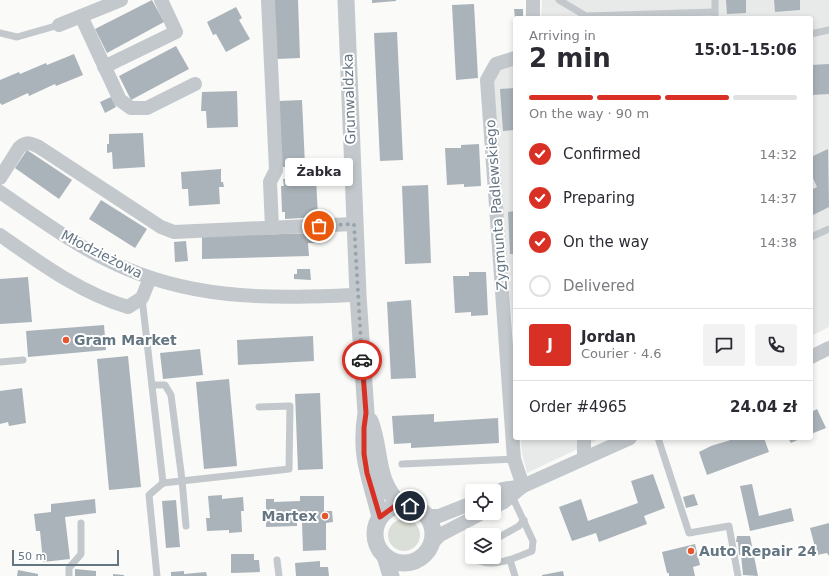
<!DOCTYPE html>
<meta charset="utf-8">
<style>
body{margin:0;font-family:"DejaVu Sans",sans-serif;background:#f2f2f3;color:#2b2b33;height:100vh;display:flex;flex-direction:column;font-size:15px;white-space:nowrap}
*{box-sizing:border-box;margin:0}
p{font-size:13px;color:#7c7c81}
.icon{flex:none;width:22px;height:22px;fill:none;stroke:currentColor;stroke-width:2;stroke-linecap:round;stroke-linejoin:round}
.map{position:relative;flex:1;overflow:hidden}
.panel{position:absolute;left:513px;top:16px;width:300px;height:424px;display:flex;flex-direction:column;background:#fff;border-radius:4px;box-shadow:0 2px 6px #0003}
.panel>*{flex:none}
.tools{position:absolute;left:465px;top:484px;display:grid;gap:8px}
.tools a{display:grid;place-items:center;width:36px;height:36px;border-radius:4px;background:#fff;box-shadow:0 2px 6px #0003;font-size:20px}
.scale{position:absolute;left:12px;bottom:10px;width:107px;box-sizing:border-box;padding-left:4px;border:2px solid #657683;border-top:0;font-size:11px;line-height:14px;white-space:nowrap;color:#657683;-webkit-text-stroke:3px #fff;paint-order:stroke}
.pin{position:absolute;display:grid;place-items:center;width:34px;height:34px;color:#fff;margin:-17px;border:2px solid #fff;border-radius:50%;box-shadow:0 1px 4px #0007}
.courier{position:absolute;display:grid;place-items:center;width:40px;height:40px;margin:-20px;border:3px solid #d93025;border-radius:50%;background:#fff;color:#222;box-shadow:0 1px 5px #0007}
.bubble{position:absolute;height:28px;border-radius:4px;background:#fff;box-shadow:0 2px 6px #0003;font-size:13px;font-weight:700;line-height:28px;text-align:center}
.headline em{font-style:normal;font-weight:700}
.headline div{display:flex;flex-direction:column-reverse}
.headline{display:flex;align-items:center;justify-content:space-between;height:68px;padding:0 16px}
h1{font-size:26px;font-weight:700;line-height:30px}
.bar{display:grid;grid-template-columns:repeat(4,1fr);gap:6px 4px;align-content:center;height:48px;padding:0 16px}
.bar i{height:5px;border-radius:3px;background:#e1e1e2}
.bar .selected{background:#d93025}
.bar p{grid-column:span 4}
.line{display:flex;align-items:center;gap:10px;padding:0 16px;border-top:1px solid #e1e1e2}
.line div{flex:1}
.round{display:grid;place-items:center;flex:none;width:42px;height:42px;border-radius:4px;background:#f2f2f3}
ol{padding:0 16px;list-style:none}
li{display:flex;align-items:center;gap:12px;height:44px}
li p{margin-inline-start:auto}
li .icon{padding:4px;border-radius:50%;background:#d93025;color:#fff;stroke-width:4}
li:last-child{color:#7c7c81}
li i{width:22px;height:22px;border:2px solid #e1e1e2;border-radius:50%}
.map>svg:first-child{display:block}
.built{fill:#e8e9e9}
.green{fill:#dadfd7}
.building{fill:#aab3b9}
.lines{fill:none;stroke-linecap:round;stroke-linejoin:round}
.service{stroke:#c3c8cc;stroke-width:7}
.minor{stroke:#c3c8cc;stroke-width:14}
.tertiary{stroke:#c3c8cc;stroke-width:17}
.done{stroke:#99a4ac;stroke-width:4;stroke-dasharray:0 7.2}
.route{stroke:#d93025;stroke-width:5}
.poi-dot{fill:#e4572e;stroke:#fff;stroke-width:1.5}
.labels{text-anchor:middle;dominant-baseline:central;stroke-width:4;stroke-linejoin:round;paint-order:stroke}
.street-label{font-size:14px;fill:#657683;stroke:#fff}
.poi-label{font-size:14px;font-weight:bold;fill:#657683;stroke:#fff;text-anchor:start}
</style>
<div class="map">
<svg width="829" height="576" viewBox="0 0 829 576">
<rect width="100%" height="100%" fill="#fafaf8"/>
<g class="built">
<path d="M542,0H829V327L811,336V18H541Z"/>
<path d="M515,64V356L492,82L501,70Z"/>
<path d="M521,438H601L527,473L522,453Z"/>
</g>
<circle class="green" cx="404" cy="535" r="16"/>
<g class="building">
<path d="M152,0L164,22L107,53L95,29Z"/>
<path d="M274,0H298L300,58L277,59Z"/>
<path d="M372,0H396V1L372,3Z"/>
<path d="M726,0H746V13L727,14Z"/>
<path d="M774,0H800V10L775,12Z"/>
<path d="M474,4L478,78L456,80L452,5Z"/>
<path d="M236,7L242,18L239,20L250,39L226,52L216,34L213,35L207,22Z"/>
<path d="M514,9H523V17L515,18Z"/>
<path d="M397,32L403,160L380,161L374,33Z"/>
<path d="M176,46L189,69L131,100L119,76Z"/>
<path d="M74,54L83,75L56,86L55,84L29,96L28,93L2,105L0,103V80L19,72L20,74L46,63L47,65Z"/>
<path d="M829,64V94L811,95V65Z"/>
<path d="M515,88V130L503,131L500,89Z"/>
<path d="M237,91L238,127L207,128L206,111H201L202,92Z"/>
<path d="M111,97L116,107L105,113L100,102Z"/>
<path d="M302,100L305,166L282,167L279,101Z"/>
<path d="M143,133L145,167L113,169L112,152L107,153V144H109V134Z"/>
<path d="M479,144L481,186L464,187V184L447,185L445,148H461V145Z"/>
<path d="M828,149L829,207L811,216V190L817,187L811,174V157Z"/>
<path d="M27,150L72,180L59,199L15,168Z"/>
<path d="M221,169V182H223L224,187H219L220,204L189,206L188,189H182L181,172Z"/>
<path d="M316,178L318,217L285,219V212H282L281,186H284L283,179Z"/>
<path d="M428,185L431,263L405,264L402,186Z"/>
<path d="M101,200L147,229L135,248L89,219Z"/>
<path d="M515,211V254H510L508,212Z"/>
<path d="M320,233V243H308L309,256L202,259V236Z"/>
<path d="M186,241L188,261L175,262L174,242Z"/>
<path d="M297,269H310L311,280L294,279V274H297Z"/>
<path d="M469,272H486L488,315L471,316V312L455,313L453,276H469Z"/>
<path d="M28,277L32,322L0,324V279Z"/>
<path d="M411,300L416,378L391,379L387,302Z"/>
<path d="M104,325L106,350L28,357L26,331Z"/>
<path d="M313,336L314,361L238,365L237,340Z"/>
<path d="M200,349L203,375L163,379L160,353Z"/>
<path d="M128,356L141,487L109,490L97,359Z"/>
<path d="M229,379L237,466L204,469L196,382Z"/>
<path d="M22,388L26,423L9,426L8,422L0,424V391Z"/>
<path d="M320,393L323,469L298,470L295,394Z"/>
<path d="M817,409L826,428L811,434V412Z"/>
<path d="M434,414V422L498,418L499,443L411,448V443L394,444L392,416Z"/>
<path d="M737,438H764L769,452L707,475L699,452L711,446Z"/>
<path d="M788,438H802L791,443Z"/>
<path d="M653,474L665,508L644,516L647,524L599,542L596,533L572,541L559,507L581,499L588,521L638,503L631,481Z"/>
<path d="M752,484L759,516L791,508L794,521L750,531L740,486Z"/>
<path d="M694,494L698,505L686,508L683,497Z"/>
<path d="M222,495V499L243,497L244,511H241L242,532L229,533V530L207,531L206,518H210L208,496Z"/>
<path d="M300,496H324V511H332L333,522L326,523V550L303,551L302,522H297V526L266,527V499H274V502L300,501Z"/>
<path d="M95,499L96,513L65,517L70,559L43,562L40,531H36L34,514L51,512V504Z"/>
<path d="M176,500L180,547L166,548L162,501Z"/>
<path d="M829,523V556L827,553L817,555L810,528Z"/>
<path d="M737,536H750L758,576L743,575L741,555H739L738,542H736Z"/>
<path d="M695,544L700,565L693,567L695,576H669V573H667L662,552Z"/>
<path d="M231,554H254V560H259L260,572L231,573Z"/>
<path d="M320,561V567H328L329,576H296L295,563Z"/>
<path d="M75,569L96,571V576H75Z"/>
<path d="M18,570L38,574V576H17Z"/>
<path d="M184,571V574L206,572L207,576H171V572Z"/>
<path d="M563,571L564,576H542V575Z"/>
<path d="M113,574L124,575V576H113Z"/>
</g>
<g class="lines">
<g class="service">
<path d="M559,0L586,16L715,12"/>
<path d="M715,18V0"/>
<path d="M0,33L17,37L59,25"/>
<path d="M811,34L829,30"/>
<path d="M811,237L829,229"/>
<path d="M142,298L163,483L149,495L157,576"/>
<path d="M0,362L23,360"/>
<path d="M152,385H165L171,395L182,480L186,526"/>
<path d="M658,438L689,533L729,526L738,576"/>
<path d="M402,464L514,459"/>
<path d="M163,483L289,469L290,406L259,407"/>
<path d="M494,540L519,526L524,520"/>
<path d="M475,557V559C492,569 515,558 532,551L533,541L511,494"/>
<path d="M277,560L279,576"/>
<path d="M510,560L515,576"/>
<path d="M69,576V568L81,554V523"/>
</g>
<g class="minor">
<path d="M268,0L276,170L270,182L272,228"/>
<path d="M81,16L120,100L131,108H147L195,84"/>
<path d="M533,18V0"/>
<path d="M59,25L121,0"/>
<path d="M515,58L496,64L487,80L514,459L523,486"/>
<path d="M104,67L176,32L161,0"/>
<path d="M0,178L19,148C26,141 31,143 39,147L161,227L174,232L354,224"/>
<path d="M0,192C41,220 81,250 127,269C204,301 277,298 358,295"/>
<path d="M0,235C40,263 82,294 128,307L142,298L150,278"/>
<path d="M811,357L829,348"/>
<path d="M584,438V458"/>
<path d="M494,493L503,489L523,486L630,438"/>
<path d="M494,507L504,502L523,486"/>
<path d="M427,516H439L472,503"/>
<path d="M431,544L440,535L482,513"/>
</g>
<g class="tertiary">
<path d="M346,0L358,295L366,413C359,456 370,476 380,517"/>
<path d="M370,421C382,451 374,481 401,505"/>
<circle cx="404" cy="534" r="29"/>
<path d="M385,556L391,576"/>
</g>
</g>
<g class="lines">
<path class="done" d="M319,226L354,224L362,360"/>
<path class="route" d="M362,360L366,413L364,428V454L367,473L380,517L395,506H410"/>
</g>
<g class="poi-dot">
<circle cx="66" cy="340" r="4"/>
<circle cx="325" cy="516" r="4"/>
<circle cx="691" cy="551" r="4"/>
</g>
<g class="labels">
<g class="street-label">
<text transform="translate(349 99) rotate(-92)">Grunwaldzka</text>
<text transform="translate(496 205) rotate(-94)">Zygmunta Padlewskiego</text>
<text transform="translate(102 254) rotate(27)">Młodzieżowa</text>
</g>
<g class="poi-label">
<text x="74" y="340">Gram Market</text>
<text x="317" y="516" text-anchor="end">Martex</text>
<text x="699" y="551">Auto Repair 24</text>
</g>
</g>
</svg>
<div class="tools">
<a><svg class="icon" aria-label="locate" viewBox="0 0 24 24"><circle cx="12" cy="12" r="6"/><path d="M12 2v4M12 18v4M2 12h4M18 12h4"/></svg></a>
<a><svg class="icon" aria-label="layers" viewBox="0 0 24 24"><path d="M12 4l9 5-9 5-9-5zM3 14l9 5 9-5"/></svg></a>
</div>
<div class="scale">50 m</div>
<div class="pin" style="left:319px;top:226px;background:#ea580c"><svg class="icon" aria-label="bag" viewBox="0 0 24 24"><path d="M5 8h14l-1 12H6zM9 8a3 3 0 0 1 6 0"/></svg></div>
<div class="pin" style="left:410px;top:506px;background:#1f2937"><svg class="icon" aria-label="home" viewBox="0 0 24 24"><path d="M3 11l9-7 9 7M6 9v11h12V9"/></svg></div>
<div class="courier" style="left:362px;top:360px"><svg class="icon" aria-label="car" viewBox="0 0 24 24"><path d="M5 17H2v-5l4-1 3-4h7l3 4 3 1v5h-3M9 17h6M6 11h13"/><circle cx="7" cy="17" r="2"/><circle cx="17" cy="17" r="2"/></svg></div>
<div class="bubble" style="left:285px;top:158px;width:68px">Żabka</div>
<section class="panel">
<div class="headline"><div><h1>2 min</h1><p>Arriving in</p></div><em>15:01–15:06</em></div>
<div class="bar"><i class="selected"></i><i class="selected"></i><i class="selected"></i><i></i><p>On the way · 90 m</p></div>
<ol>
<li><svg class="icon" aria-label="check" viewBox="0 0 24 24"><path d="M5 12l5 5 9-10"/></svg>Confirmed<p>14:32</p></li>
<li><svg class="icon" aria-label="check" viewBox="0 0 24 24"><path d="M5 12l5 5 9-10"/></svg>Preparing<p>14:37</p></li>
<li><svg class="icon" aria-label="check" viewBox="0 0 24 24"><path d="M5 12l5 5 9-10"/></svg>On the way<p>14:38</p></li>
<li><i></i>Delivered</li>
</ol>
<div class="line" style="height:72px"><b class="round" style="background:#d93025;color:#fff">J</b><div><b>Jordan</b><p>Courier · 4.6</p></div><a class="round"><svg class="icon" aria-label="chat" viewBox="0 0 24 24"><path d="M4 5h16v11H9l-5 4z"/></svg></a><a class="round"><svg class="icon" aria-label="phone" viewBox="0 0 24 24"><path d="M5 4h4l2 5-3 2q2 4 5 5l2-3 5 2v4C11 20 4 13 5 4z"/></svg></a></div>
<div class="line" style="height:52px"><div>Order #4965</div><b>24.04 zł</b></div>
</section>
</div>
